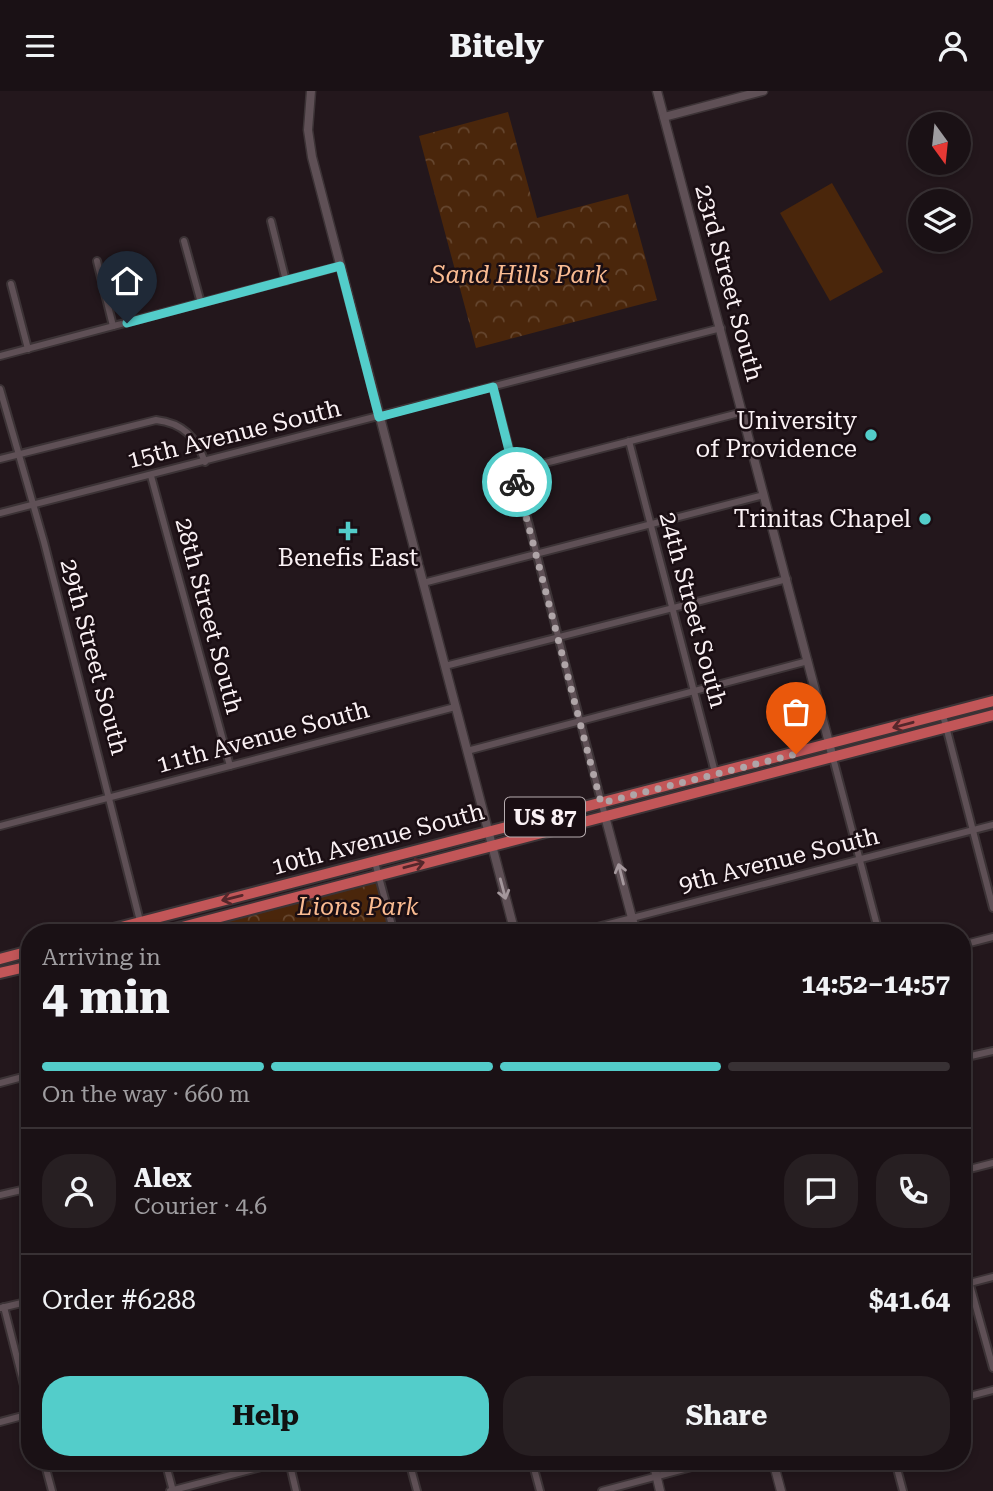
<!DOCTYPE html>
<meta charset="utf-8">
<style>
body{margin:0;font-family:"Roboto Serif",serif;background:#271f22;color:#f1f3f6;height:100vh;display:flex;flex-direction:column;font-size:26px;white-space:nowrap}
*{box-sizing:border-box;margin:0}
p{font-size:23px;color:#9f9da0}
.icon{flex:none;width:38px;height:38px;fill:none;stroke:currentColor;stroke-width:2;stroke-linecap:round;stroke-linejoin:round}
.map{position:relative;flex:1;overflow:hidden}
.sheet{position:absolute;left:21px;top:833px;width:950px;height:546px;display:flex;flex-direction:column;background:#1a1115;border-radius:28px;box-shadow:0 4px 10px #0003,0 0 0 2px #383134}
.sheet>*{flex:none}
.needle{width:46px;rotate:165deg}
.controls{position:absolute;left:908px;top:21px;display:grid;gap:14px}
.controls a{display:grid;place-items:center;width:63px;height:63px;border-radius:50%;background:#1a1115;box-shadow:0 4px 10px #0003,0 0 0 2px #383134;font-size:35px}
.pin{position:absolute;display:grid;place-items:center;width:60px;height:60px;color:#fff;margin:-72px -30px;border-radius:50% 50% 50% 0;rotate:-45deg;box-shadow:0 0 7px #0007}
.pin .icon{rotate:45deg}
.courier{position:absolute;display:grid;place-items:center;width:70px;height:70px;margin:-35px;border:5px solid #53cdca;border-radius:50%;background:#fff;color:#222;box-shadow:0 2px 9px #0007}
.summary em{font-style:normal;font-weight:700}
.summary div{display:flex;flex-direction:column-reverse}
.summary{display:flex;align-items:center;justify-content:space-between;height:119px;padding:0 21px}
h1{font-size:46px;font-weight:700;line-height:52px}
.bar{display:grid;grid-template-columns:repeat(4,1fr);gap:10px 7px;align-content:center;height:84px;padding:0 21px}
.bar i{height:9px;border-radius:5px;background:#383134}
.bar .current{background:#53cdca}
.bar p{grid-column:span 4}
.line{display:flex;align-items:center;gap:18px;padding:0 21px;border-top:2px solid #383134}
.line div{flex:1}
.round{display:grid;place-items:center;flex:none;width:74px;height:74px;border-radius:28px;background:#271f22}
.action{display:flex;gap:14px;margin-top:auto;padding:14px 21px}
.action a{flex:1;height:80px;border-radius:28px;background:#53cdca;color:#111;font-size:28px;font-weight:700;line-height:80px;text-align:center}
.action a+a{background:#271f22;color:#f1f3f6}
header{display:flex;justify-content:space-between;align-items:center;height:91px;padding:0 21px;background:#1a1115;font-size:32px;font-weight:700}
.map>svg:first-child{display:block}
.park{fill:url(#park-crowns)}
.pitch{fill:#4a260b}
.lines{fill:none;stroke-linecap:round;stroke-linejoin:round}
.minor-casing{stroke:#3c3336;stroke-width:10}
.tertiary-casing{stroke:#3c3336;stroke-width:11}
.trunk-casing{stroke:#3c3336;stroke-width:14}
.minor{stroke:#5f5056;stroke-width:6}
.tertiary{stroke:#5f5056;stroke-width:8}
.trunk{stroke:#c25658;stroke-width:10}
.oneway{stroke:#55272b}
.oneway2{stroke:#a5989d}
.done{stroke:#afa5a8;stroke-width:7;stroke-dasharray:0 12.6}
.route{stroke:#53cdca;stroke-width:9}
.poi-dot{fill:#53cdca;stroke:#1a0e13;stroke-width:2.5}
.labels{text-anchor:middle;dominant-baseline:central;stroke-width:5;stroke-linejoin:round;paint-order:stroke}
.shield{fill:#1a0e13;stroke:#b7adb0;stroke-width:2}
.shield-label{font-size:23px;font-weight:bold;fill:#faf1f4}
.park-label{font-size:24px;font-style:italic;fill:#fabb91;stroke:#1a0e13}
.street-label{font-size:24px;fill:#faf1f4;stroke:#1a0e13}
.poi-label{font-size:24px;fill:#faf1f4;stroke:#1a0e13;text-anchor:end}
</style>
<header><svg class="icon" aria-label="menu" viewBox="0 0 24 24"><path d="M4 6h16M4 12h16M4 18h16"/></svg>Bitely<svg class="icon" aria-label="person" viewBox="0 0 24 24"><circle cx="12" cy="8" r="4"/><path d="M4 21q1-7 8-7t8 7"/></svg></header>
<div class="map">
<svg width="993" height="1400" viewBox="0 0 993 1400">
<defs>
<pattern id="park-crowns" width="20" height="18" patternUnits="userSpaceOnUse" patternTransform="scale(1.75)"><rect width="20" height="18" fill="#4a260b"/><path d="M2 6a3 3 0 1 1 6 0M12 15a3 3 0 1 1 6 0" fill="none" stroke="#65462f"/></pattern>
</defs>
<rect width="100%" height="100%" fill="#23171c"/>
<g class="park">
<path d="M508,21L537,127L628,103L657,209L476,257L419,45Z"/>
<path d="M379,784L394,842H220L216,827Z"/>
</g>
<path class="pitch" d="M832,92L883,181L830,210L780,122Z"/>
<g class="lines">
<defs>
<g id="minor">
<path d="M271,130L286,190"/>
<path d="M184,150L201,212"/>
<path d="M97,170L113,235"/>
<path d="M11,193L28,258"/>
<path d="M0,265L340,175"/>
<path d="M493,296L605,725"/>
<path d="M0,298L44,451L140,830L150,842"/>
<path d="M629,350L719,697"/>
<path d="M0,368L156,329C183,332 196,346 205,371"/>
<path d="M514,380L743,321"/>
<path d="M151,385L230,675"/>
<path d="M0,422L721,237"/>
<path d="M423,492L764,404"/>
<path d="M445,575L787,488"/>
<path d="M943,624L993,817"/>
<path d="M467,660L808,570"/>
<path d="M833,667L879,842"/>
<path d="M0,735L455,616"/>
<path d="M375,771L394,842"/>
<path d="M574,842L993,734"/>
<path d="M962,854L993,846"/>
<path d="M962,967L993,960"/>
<path d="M0,992L30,984"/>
<path d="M962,1080L993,1072"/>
<path d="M0,1104L30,1097"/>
<path d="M962,1165L993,1277"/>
<path d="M962,1194L993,1186"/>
<path d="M4,1216L30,1318"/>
<path d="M1,1217L30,1210"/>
<path d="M962,1307L993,1299"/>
<path d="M0,1331L30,1323"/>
<path d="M44,1370L52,1400"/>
<path d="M165,1370L173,1400"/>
<path d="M289,1370L296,1400"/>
<path d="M409,1370L417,1400"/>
<path d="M532,1370L540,1400"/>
<path d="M895,1370L903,1400"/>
<path d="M170,1400L284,1370"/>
<path d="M602,1400L714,1370"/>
</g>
<g id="tertiary">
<path d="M311,0L308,39L312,66L418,472"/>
<path d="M657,0L833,667"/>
<path d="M664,26L763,0"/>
<path d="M419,476L515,842"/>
<path d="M605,725L636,842"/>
<path d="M653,1370L660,1400"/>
<path d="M773,1370L781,1400"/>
</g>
<g id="trunk">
<path d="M98,842L993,610"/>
<path d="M159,842L993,624"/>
<path d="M0,868L30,860"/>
<path d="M0,882L30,875"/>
</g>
</defs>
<use href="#minor" class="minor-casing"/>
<use href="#tertiary" class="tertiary-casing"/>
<use href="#trunk" class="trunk-casing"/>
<use href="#minor" class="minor"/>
<use href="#tertiary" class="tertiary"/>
<use href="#trunk" class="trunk"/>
</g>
<defs><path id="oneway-shaft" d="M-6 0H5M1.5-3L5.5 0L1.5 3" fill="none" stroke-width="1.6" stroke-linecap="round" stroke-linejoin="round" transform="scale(1.75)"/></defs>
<g class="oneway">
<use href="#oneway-shaft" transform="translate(903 634) rotate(165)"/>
<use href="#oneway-shaft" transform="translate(414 774) rotate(-15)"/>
<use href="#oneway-shaft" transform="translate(232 807) rotate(166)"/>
</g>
<g class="oneway2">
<use href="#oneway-shaft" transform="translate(621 783) rotate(-104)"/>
<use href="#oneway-shaft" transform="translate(503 798) rotate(75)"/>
</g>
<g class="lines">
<path class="done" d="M517,391L601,712L796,663"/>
<path class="route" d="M127,232L340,175L379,326L493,296L517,391"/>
</g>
<g class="poi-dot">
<circle cx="871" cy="344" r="7"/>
<circle cx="925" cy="428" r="7"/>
<path d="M344.5 429.5h7v7h7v7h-7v7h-7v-7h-7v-7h7z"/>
</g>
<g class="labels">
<rect class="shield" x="505" y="706.5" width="80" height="39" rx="5"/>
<g class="shield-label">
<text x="545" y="726">US 87</text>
</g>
<g class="park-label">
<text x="519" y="184">Sand Hills Park</text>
<text x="358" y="816">Lions Park</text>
</g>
<g class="street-label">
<text transform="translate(729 192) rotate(75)">23rd Street South</text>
<text transform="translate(234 343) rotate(-14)">15th Avenue South</text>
<text transform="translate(693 519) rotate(75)">24th Street South</text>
<text transform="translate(209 525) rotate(75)">28th Street South</text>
<text transform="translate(94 566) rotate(75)">29th Street South</text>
<text transform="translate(263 646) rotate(-15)">11th Avenue South</text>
<text transform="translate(378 748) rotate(-15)">10th Avenue South</text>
<text transform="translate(779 769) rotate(-14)">9th Avenue South</text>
</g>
<g class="poi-label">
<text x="857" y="330">University<tspan x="857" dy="28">of Providence</tspan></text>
<text x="911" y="428">Trinitas Chapel</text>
<text x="348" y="467" text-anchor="middle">Benefis East</text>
</g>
</g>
</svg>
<div class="controls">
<a><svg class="needle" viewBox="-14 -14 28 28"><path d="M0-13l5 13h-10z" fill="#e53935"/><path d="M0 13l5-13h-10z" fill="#9f9da0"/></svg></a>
<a><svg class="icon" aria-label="layers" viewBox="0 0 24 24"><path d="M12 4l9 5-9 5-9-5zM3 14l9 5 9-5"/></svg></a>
</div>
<div class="pin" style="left:796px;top:663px;background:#ea580c"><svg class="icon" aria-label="bag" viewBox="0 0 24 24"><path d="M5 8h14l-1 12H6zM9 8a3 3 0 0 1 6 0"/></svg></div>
<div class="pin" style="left:127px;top:232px;background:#1f2937"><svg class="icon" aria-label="home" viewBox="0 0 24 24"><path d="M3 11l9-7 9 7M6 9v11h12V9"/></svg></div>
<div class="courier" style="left:517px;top:391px"><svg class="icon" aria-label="bike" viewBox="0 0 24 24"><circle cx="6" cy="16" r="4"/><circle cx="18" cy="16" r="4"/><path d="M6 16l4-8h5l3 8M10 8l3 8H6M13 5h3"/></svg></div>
<section class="sheet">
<div class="summary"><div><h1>4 min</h1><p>Arriving in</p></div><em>14:52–14:57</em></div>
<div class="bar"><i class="current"></i><i class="current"></i><i class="current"></i><i></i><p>On the way · 660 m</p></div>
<div class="line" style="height:126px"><a class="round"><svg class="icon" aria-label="person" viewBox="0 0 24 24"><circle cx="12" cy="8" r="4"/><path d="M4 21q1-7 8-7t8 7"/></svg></a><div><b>Alex</b><p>Courier · 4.6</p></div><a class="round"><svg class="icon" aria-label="chat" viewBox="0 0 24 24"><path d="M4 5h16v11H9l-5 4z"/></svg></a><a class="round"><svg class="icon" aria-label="phone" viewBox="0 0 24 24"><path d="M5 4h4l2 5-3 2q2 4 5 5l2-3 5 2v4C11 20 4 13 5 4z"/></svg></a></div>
<div class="line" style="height:91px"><div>Order #6288</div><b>$41.64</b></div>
<div class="action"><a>Help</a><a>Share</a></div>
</section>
</div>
